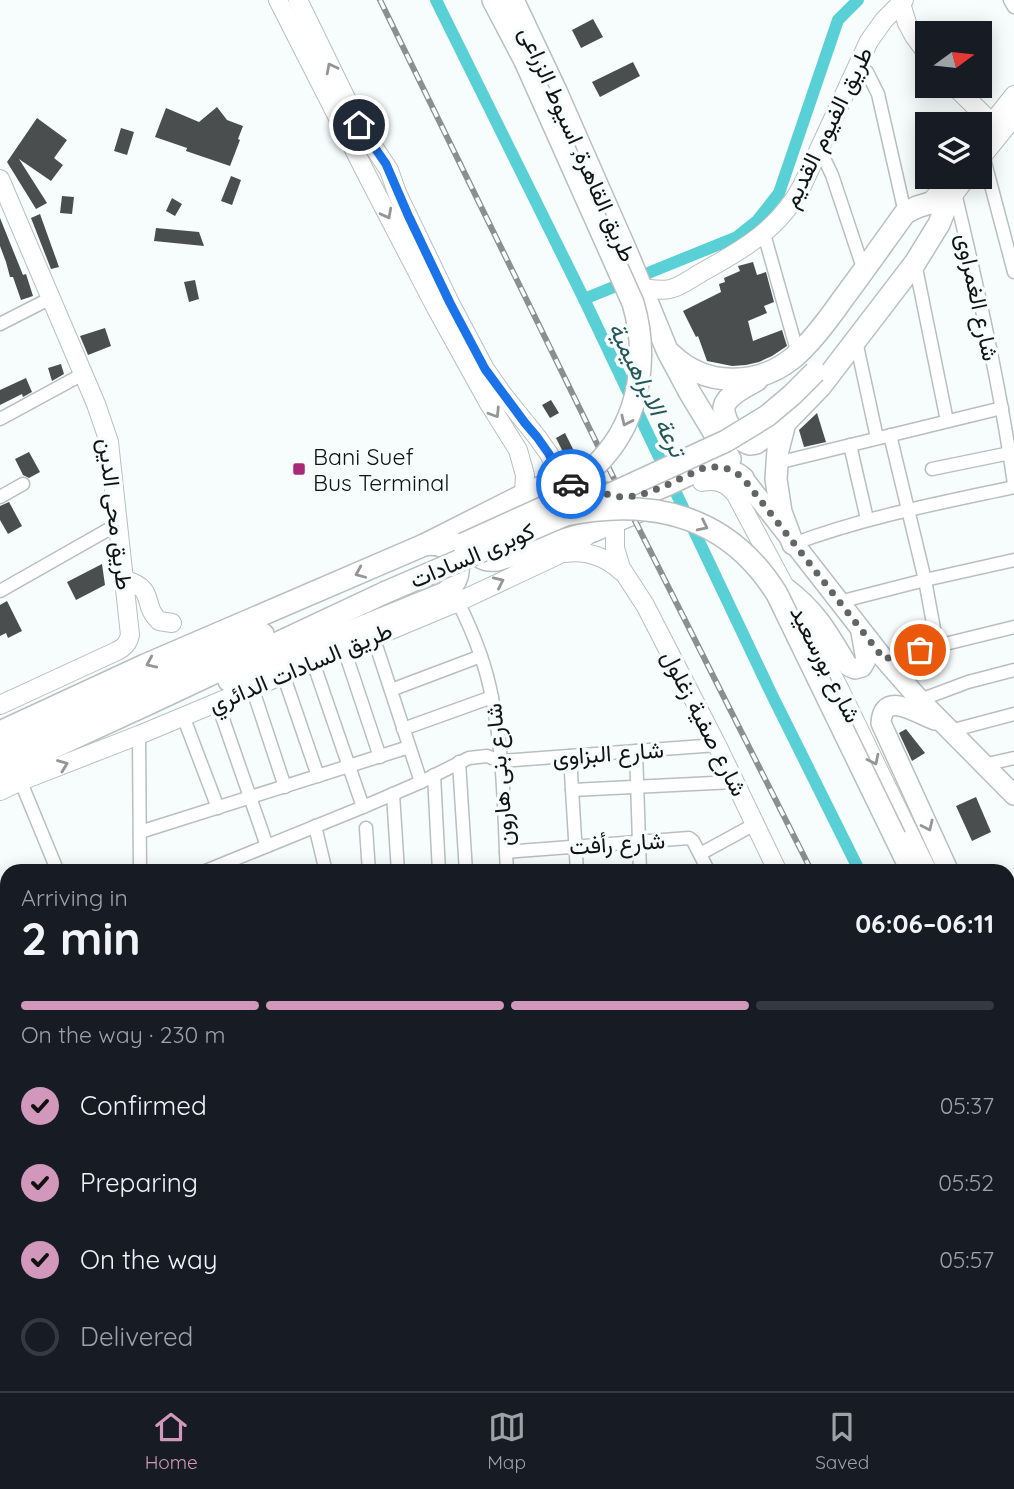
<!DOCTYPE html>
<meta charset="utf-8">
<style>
body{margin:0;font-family:Quicksand,Vazirmatn,sans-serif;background:#20242c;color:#f1f3f6;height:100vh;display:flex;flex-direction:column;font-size:26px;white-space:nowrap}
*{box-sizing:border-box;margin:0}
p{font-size:23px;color:#9ea1a6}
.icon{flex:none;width:38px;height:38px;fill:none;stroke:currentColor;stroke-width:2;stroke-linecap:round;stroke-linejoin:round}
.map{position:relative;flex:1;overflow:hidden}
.side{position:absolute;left:0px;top:864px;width:1015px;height:527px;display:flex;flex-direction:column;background:#171b24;border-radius:21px 21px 0 0;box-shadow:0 4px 18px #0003}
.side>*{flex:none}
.needle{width:46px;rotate:75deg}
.controls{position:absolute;left:915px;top:21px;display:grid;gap:14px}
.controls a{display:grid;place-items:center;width:77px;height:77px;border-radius:0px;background:#171b24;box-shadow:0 4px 18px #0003;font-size:35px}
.pin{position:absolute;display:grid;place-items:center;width:60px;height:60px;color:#fff;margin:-30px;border:4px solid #fff;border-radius:50%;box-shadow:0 2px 7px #0007}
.courier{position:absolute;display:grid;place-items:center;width:70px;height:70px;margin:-35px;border:5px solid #1a73e8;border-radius:50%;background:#fff;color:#222;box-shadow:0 2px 9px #0007}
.summary em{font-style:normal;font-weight:700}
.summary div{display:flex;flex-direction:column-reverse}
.summary{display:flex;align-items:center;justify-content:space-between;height:119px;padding:0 21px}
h1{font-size:46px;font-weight:700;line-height:52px}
.bar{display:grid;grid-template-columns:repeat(4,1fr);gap:10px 7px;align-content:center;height:84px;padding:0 21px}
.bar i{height:9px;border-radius:5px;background:#363941}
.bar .active{background:#d198bc}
.bar p{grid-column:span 4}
ol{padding:0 21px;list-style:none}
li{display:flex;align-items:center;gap:21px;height:77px}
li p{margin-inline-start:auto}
li .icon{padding:7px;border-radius:50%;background:#d198bc;color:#111;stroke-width:4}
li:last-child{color:#9ea1a6}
li i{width:38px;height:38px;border:4px solid #363941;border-radius:50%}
.tabs{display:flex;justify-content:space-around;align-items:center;height:98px;border-top:2px solid #363941;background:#171b24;font-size:19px;color:#9ea1a6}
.tabs a{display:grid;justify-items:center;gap:4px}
.tabs .active{color:#d198bc}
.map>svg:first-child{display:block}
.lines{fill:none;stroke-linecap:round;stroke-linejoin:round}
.canal{stroke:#59d0d5;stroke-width:12}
.building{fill:#4a4e4e}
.street-casing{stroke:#b9bebe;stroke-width:15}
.secondary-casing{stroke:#b9bebe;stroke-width:20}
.primary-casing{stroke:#b9bebe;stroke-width:22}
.highway-casing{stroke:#b9bebe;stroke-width:24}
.street{stroke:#fff;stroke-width:12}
.secondary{stroke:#fff;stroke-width:18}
.primary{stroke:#fff;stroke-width:19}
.highway{stroke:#fff;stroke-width:21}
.rail-casing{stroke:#8b8f8f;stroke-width:6}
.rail{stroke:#f7fcfc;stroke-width:3.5;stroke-dasharray:10;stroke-linecap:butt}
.highway-bridge-casing{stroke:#b9bebe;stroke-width:24;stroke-linecap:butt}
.highway-bridge{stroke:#fff;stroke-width:21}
.oneway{stroke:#949595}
.done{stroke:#626565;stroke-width:7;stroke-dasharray:0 12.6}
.route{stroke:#1a73e8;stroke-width:9}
.poi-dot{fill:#aa2976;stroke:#f7fcfc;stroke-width:2.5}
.labels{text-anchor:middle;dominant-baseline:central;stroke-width:7;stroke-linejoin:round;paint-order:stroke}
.street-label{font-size:23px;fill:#111313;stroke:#f7fcfc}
.poi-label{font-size:23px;fill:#111313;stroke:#f7fcfc;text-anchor:start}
.water-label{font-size:24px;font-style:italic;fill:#245759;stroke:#f7fcfc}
</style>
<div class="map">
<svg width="1014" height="1391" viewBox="0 0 1014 1391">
<rect width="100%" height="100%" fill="#f7fcfc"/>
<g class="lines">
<g class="canal">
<path d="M436,0L584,299L772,695L860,872"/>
<path d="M584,299L737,237L757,221L779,193L838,20L858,0"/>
<path d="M1008,1167L1014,1179"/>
</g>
</g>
<g class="building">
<path d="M593,19L603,37L581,48L572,30Z"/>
<path d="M633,62L640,76L600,97L592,82Z"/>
<path d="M217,107L227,120L243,126L238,139L240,140L230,166L186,151L187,148L155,137L166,108L199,122Z"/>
<path d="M37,118L67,140L54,158L63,165L51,181L19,159L47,203L36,209L7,162Z"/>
<path d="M121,128L134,132L127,155L114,151Z"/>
<path d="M231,176L241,180L232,205L221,201Z"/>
<path d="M62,196L74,197L72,214L60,213Z"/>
<path d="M172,198L182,204L175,216L166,211Z"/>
<path d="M40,214L59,267L51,269L31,218Z"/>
<path d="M0,218L23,275L26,274L33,296L21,300L13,277H10L6,262L0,246Z"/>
<path d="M156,228L199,232L204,246L154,241Z"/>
<path d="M753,262L757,275L766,272L774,302L764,306L767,313L748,321L753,341L782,330L787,346L772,356L759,362L746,365L732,366L707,361L698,336L696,337L683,311L721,292L719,284L725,282L724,278L740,271L738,266Z"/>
<path d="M195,280L199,299L189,302L184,282Z"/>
<path d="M105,328L111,346L88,355L80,336Z"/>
<path d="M61,364L64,374L52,381L48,368Z"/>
<path d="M26,378L32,392L23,397L22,394L0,405V390Z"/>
<path d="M551,400L559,413L550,418L542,405Z"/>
<path d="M817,413L826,442L804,447L799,430Z"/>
<path d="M565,433L575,453L566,458L556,438Z"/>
<path d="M29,452L40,472L29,478L23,475L15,459Z"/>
<path d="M9,502L22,526L8,534L0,520V506Z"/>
<path d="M102,564L105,585L76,600L67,582Z"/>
<path d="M7,601L22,631L8,638L6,633L0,636V605Z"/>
<path d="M906,729L925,753L912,761L899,733Z"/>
<path d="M976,797L991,832L972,841L956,806Z"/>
</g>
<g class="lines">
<defs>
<g id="street">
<path d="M1010,0L1014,7"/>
<path d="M858,64L867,72L878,94L905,213"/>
<path d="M819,148L832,175L864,271"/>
<path d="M983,155L1014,272"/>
<path d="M955,193C978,289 1000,386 1014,484"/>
<path d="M764,234L798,354"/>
<path d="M915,263L947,421"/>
<path d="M0,324L51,298"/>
<path d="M856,341L877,438"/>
<path d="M0,419L83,374"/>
<path d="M890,435L925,580L937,645"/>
<path d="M850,445L867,519"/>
<path d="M777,463L1002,408"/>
<path d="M932,469L1010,453"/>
<path d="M0,497L23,484"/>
<path d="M793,544C865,517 940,503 1014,487"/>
<path d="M0,591L118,524"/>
<path d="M458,602C473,632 486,665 492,698C504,755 504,814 507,872"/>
<path d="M839,602L925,580L1014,560"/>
<path d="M373,636L421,782"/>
<path d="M344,649L380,757"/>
<path d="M884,659L1014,627"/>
<path d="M313,662L363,807"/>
<path d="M283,674L318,776"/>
<path d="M252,687L285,787"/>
<path d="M391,690L481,656"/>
<path d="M920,700L968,682L1014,670"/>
<path d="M217,702L267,846"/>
<path d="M183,716L218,808"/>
<path d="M403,729L492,697"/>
<path d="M950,731L1014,714"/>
<path d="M139,735L140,872"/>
<path d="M636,751L640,872"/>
<path d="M570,756L577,872"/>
<path d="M459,762L466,872"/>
<path d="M983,765L1014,758"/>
<path d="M18,775L58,872"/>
<path d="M434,775L439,872"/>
<path d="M572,790L734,782"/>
<path d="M393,794L398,872"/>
<path d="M315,826L326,872"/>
<path d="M366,828L369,872"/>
<path d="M140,832L409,747"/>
<path d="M506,852L689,838L693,841L709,872"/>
<path d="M700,854L755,824"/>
<path d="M203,872L363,807L421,782L469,758L487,756L500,761L717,745"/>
<path d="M0,1003L7,1000"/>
<path d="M0,1060L7,1057"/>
<path d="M0,1114L7,1110"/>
<path d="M0,1170L7,1167"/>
<path d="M0,1222L7,1218"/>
<path d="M0,1285L7,1299"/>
<path d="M0,1316L7,1312"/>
<path d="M510,1384L513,1391"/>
<path d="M553,1384L584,1391"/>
<path d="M931,1384L962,1391"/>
<path d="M0,1390L12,1384"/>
<path d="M205,1390L229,1384"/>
<path d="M113,1391L126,1384"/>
<path d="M458,1391L484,1384"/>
<path d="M626,1391L627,1384"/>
<path d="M724,1391L725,1384"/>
<path d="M819,1391L821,1384"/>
<path d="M920,1391L921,1384"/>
<path d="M982,1391L984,1384"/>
</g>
<g id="secondary">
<path d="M278,0L370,181L436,308L488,402L518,450L525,475L524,494"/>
<path d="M900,0L907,23L914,36L928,55"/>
<path d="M954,86L992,123"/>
<path d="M980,138L1014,95"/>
<path d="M980,159L1014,117"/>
<path d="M0,179L96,404L109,442L130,635C128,643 125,647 117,651L0,705"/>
<path d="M930,203L950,177"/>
<path d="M947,204L967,177"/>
<path d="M642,288C651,289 661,291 670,289C681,287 693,277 704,271C744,249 780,228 802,186L869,41L884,20L904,0"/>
<path d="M702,482C717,479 727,483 736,495L839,688L928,872"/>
<path d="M615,522V548L621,568L645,605L717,745L778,872"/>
<path d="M565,553C587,550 606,557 622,572"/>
<path d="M125,580C157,589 141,604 159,621L172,623"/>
<path d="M0,791L21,781L139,735L458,602L556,556L573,547L593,531L564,483L549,454L537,437L504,396L485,369L450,303L397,193L389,170L359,125L298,0"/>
<path d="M1008,1333L1014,1345"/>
</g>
<g id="primary">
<path d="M743,478L884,659L920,700L1014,795"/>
<path d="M786,588C816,610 829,634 848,666L855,669L862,667L866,660L861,632"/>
<path d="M935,720C917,714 883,689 881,723L949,872"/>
<path d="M1008,998L1014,1011"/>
<path d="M1008,1039L1014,1058"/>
</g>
<g id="highway">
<path d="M493,0L525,61"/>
<path d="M513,0L556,91L628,255L667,350L690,393L730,459"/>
<path d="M671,354C705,387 757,387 793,358C812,342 828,320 842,300C863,272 884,242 905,213L917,207L930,203"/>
<path d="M757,380C747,386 730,393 725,404C720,415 734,437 745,442C750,445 751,444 756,443L785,423"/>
<path d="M470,542C474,555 483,562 497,560L593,531L646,508"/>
<path d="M793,544L781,512L776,479L778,450L785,423L820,387L915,263L939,224L947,204"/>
<path d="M229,681L445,593C471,573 456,539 424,545"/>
<path d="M0,732L145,665L424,545L533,490C557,481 572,482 596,490C605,493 613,497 622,497C651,497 678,478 704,468C719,466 730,468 743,478"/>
<path d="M0,752L263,634"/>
<path d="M0,772L150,703L384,593"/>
<path d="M895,837L912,872"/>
</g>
</defs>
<use href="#street" class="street-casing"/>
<use href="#secondary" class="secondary-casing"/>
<use href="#primary" class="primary-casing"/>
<use href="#highway" class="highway-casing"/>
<use href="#street" class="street"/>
<use href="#secondary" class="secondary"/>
<use href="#primary" class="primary"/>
<use href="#highway" class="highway"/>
<defs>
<g id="rail">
<path d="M380,0L623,497L812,872"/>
<path d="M1008,1274L1014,1287"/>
</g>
</defs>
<use href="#rail" class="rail-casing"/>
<use href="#rail" class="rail"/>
<defs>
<g id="highway-bridge">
<path d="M525,61L633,303C649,357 640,418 601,460C585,477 565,491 547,506"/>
<path d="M565,515C652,497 728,515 777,594L895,837"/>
<path d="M463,544L558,501"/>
<path d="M384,593L565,515L726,441L767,416L792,395L815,372"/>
</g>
</defs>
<use href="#highway-bridge" class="highway-bridge-casing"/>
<use href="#highway-bridge" class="highway-bridge"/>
</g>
<defs><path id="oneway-chevron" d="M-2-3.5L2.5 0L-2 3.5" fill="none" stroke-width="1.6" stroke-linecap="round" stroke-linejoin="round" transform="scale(1.75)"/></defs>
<g class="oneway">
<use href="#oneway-chevron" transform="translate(331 68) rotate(-117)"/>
<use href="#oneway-chevron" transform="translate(387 214) rotate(62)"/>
<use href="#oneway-chevron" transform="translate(495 413) rotate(58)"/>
<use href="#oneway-chevron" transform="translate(626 421) rotate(115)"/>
<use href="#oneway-chevron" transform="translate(703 526) rotate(26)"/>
<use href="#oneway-chevron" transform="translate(360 573) rotate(157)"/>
<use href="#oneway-chevron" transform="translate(499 582) rotate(-25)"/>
<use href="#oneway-chevron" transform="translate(151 663) rotate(156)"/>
<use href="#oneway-chevron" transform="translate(874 760) rotate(64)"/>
<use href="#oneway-chevron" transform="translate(63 765) rotate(-21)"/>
<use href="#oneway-chevron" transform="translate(928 826) rotate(65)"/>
</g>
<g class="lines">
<path class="done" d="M571,484C586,486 600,493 614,496C642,502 678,478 704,468C719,465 731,468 743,478L884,659L920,650"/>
<path class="route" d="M359,125L386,164L408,215L450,303L485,369L525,423L537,437L549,454L564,482L571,484"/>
</g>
<rect class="poi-dot" x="292" y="462" width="14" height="14" rx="3.5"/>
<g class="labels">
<g class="street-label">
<text transform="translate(827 127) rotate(-64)">طريق الفيوم القديم</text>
<text transform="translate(578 144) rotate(66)">طريق القاهرة, اسيوط الزراعى</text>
<text transform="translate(978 297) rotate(78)">شارع الغمراوى</text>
<text transform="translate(116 514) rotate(83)">طريق محى الدين</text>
<text transform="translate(472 555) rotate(-23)">كوبرى السادات</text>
<text transform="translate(826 664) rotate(63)">شارع بورسعيد</text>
<text transform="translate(300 667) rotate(-23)">طريق السادات الدائري</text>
<text transform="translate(705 723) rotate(63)">شارع صفية زغلول</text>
<text transform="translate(608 753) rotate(-4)">شارع البزاوى</text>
<text transform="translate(499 775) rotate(-95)">شارع بنى هارون</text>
<text transform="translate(617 843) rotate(-4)">شارع رأفت</text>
</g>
<g class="poi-label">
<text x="313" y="456">Bani Suef<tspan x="313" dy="26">Bus Terminal</tspan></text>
</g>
<g class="water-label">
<text transform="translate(648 389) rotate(64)">ترعة الابراهيمية</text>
</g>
</g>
</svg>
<div class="controls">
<a><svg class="needle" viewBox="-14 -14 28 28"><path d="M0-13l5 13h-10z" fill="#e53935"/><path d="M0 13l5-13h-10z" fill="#9ea1a6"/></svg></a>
<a><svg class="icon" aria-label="layers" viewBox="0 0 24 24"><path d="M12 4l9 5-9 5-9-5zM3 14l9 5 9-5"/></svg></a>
</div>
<div class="pin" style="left:920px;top:650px;background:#ea580c"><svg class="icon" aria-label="bag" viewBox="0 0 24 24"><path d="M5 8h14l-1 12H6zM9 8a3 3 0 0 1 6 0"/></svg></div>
<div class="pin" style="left:359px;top:125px;background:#1f2937"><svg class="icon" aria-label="home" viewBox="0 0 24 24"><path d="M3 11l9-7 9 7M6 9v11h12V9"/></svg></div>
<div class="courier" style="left:571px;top:484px"><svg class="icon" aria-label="car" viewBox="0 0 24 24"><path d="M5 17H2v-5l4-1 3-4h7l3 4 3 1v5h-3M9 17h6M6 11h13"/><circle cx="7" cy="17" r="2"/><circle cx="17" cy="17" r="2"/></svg></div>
<section class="side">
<div class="summary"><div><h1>2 min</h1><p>Arriving in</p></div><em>06:06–06:11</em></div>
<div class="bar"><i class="active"></i><i class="active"></i><i class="active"></i><i></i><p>On the way · 230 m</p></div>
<ol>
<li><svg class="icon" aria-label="check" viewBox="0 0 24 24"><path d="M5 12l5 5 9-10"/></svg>Confirmed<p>05:37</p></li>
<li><svg class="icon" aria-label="check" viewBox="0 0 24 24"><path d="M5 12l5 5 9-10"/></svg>Preparing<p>05:52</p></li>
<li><svg class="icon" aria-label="check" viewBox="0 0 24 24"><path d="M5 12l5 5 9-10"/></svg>On the way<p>05:57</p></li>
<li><i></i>Delivered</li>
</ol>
</section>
</div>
<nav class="tabs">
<a class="active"><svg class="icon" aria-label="home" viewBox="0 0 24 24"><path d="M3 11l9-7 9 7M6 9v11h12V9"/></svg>Home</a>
<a><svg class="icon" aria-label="map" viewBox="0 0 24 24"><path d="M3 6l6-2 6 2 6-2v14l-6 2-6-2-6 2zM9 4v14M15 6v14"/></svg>Map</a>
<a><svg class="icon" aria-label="saved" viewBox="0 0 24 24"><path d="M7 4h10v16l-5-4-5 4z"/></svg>Saved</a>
</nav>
